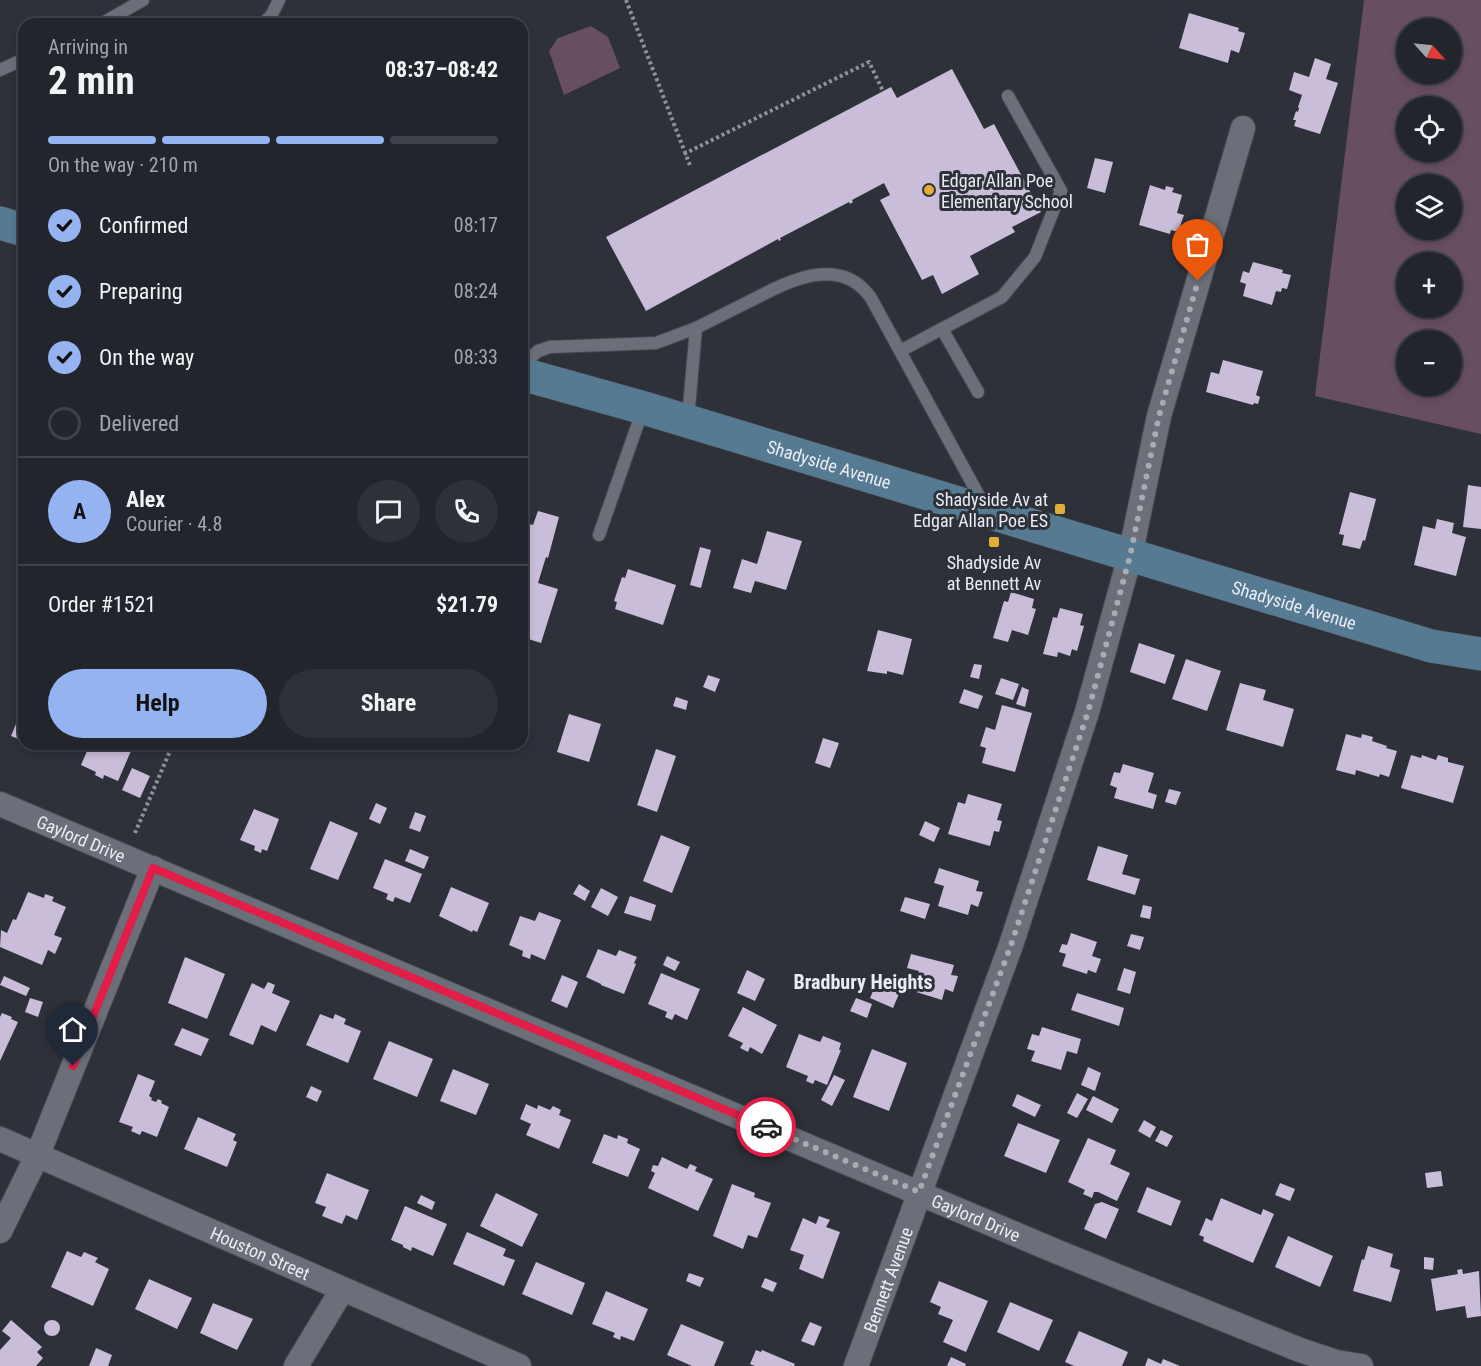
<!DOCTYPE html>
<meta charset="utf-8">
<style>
body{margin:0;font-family:"Roboto Condensed",sans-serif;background:#2e3138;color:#f1f3f6;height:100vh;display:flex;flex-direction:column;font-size:22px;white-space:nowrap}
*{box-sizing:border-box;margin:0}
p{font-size:20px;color:#a2a5a9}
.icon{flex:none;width:33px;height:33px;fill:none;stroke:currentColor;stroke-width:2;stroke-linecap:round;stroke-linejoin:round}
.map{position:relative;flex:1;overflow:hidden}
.details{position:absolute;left:18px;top:18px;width:510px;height:732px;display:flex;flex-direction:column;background:#22252c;border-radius:18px;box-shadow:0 3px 9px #0003,0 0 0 2px #3f4248}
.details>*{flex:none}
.needle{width:39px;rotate:117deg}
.tools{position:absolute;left:1396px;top:18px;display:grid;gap:12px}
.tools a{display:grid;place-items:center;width:66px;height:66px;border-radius:50%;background:#22252c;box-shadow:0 3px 9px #0003,0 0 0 2px #3f4248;font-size:30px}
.pin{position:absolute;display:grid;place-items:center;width:51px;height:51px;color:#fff;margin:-62px -26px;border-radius:50% 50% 50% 0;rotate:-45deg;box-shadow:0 0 6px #0007}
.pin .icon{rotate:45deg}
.courier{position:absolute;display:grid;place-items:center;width:60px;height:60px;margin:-30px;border:4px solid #e11d48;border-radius:50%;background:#fff;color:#222;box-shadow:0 2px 8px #0007}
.head em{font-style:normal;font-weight:700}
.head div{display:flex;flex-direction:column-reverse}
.head{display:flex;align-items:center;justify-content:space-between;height:102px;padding:0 30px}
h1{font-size:39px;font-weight:700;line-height:45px}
.bar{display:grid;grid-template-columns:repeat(4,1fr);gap:9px 6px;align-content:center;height:72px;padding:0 30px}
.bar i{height:8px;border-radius:4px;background:#3f4248}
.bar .active{background:#95b2f1}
.bar p{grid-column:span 4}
.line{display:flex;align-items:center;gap:15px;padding:0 30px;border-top:2px solid #3f4248}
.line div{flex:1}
.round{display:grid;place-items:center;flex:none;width:63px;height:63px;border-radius:32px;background:#2e3138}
ol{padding:0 30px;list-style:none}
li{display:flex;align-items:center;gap:18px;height:66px}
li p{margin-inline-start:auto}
li .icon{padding:6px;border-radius:50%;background:#95b2f1;color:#111;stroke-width:4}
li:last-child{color:#a2a5a9}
li i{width:33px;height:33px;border:3px solid #3f4248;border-radius:50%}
.cta{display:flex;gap:12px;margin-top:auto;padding:12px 30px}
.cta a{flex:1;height:69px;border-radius:36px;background:#95b2f1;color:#111;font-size:24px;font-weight:700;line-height:69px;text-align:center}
.cta a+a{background:#2e3138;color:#f1f3f6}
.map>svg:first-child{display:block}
.green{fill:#684f5f;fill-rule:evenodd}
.building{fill:#c9bdd9}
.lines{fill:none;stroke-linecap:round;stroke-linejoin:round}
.lane-casing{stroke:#494c53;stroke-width:14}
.street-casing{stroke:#494c53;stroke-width:26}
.secondary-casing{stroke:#494c53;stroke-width:34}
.path{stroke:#8e9199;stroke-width:4;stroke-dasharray:3 3;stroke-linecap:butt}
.lane{stroke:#6b6f79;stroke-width:12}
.street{stroke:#6b6f79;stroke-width:24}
.secondary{stroke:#557a92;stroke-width:33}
.done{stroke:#a8abb2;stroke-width:6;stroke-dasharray:0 10.8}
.route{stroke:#e11d48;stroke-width:8}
.poi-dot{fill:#e3ae35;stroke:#2e313a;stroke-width:2}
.labels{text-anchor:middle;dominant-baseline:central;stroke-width:6;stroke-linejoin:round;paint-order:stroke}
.poi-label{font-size:18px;fill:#eaecf3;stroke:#2e313a;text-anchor:start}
.street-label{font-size:18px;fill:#eaecf3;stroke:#2e313a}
.neighbourhood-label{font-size:20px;font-weight:bold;fill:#eaecf3;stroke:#2e313a}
</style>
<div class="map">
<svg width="1481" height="1366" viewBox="0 0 1481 1366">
<rect width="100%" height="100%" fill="#2e313a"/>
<g class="green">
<path d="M1364,0H1481V434L1315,396ZM1407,28H1452V74H1407ZM1407,106H1452V152H1407ZM1407,184H1452V230H1407ZM1407,262H1452V308H1407ZM1407,340H1452V386H1407Z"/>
<path d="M591,26L608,37L620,68L564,95L549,51L558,38Z"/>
</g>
<g class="building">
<path d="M1189,13L1239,28L1238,31L1245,33L1239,53L1231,50L1228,63L1179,48Z"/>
<path d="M1315,58L1331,64L1326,79L1338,83L1320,134L1294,126L1296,120H1293L1296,111L1298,112L1299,108L1298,107L1302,95L1289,90L1294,72L1309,77Z"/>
<path d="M952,69L984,129L994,124L1041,212L1012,227L1015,232L970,256L979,274L942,294L933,275L922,280L880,200L890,195L884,183L852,200L853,202L850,204L849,202L780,238L781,240L779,241L778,239L646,311L606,237L891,87L897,98Z"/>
<path d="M1095,158L1113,162L1105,193L1087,188Z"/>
<path d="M1150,185L1165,190L1166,186L1174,188L1172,192L1182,195L1177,213L1184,215L1178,232L1171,230L1170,234L1139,225Z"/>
<path d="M1253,262L1283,270L1282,273L1291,275L1287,289L1282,288L1281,292L1276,291L1272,305L1243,296L1246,284L1240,282L1243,271L1249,273Z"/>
<path d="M1223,360L1263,371L1256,395L1260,397L1258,404L1254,403L1253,405L1206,392L1211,372L1219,374Z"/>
<path d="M1468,485L1481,487V529L1463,527Z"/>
<path d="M1350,492L1376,499L1365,541L1363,540L1360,549L1342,545L1344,535L1339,534Z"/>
<path d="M538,511L559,517L548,558L546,557L538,583L558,589L541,643L522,637V626L526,611L522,610V522L533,525Z"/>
<path d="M1437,519L1454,523L1452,533L1466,537L1456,576L1414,565L1423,526L1435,529Z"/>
<path d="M767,531L802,541L786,590L755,581L751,593L733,588L742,559L757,564Z"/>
<path d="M700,547L711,550L701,588L690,585Z"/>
<path d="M628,569L676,585L663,625L615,609L617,602L614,601L622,577L625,578Z"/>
<path d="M1011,592L1034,599L1032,608L1036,609L1028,635L1012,630L1008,642L993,638L1004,601L1008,602Z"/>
<path d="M1060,608L1083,614L1080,625L1084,626L1077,651L1072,649L1070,656L1058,652L1057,657L1043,654L1053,617L1057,618Z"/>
<path d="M878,630L912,639L903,675L887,671V674L867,671Z"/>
<path d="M1139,643L1175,655L1165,684L1130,672Z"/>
<path d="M1186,659L1221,671L1207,711L1172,699Z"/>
<path d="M974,664L982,665L979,679L970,677Z"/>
<path d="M708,675L720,679L715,692L703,687Z"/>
<path d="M1001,678L1019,684L1013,700L995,694Z"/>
<path d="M1240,683L1266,690L1263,700L1294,709L1283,747L1226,730Z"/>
<path d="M1022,687L1029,690L1025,707L1016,704Z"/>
<path d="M964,689L983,696L978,709L959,703Z"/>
<path d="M676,697L688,701L686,710L673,706Z"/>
<path d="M24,705V741L11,736Z"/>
<path d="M1002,705L1032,713L1015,772L982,763L986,748L980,746L986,727L995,730Z"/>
<path d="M569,714L601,724L589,762L557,752Z"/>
<path d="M1346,734L1361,738L1362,734L1373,737L1372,741L1387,746L1386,748L1397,751L1389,777L1380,774L1379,777L1356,770L1355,775L1336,770Z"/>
<path d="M823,738L839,743L830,768L815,763Z"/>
<path d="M27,744H53L49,752L37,746L34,751L25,747Z"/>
<path d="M90,744H134L118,781L104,775L103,779L95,775L96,772L81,765Z"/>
<path d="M656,749L676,756L657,812L637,805Z"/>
<path d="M1411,755L1421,758L1422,755L1436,760L1438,755L1448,758V762L1464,766L1453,803L1401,788Z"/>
<path d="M1123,764L1154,773L1148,792L1157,795L1153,809L1114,798L1117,788L1110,785L1114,772L1120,773Z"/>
<path d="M132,768L150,776L140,798L122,790Z"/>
<path d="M1169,789L1181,792L1176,805L1165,802Z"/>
<path d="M968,794L1002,804L997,820L1002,821L999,832L994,831L990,846L948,834L958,802L965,804Z"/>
<path d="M376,803L387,808L380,824L369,819Z"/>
<path d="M254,809L279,819L267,851L262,849L261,853L254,850L255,846L240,840Z"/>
<path d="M415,812L426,816L420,832L409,828Z"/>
<path d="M330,821L358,833L338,880L310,869Z"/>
<path d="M925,821L940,828L934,842L919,835Z"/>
<path d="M661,835L690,847L672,893L643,881Z"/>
<path d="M1098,846L1128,855L1122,874L1140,879L1135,895L1087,880Z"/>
<path d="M410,849L429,857L424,869L405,861Z"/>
<path d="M385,859L422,874L410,903L395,897L393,902L386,899L388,894L373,888Z"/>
<path d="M939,868L979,881L976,891L983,892L978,907L971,904L968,915L938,906L944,886L934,883Z"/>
<path d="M579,884L590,891L585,901L573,894Z"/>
<path d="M451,887L489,903L477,932L473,930L472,932L439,916Z"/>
<path d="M601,888L618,897L608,916L591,907Z"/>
<path d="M28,892L44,898L45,894L54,897L52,901L66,907L54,935L62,938L55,954L48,950L42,965L0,947L1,930L7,933L13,919L16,920Z"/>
<path d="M630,896L656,905L651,921L624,913Z"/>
<path d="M905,897L930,904L925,919L900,911Z"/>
<path d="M1143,905L1152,907L1150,919L1140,917Z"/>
<path d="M539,912L561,920L545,960L531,954L530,959L522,956L523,951L509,945L520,916L535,921Z"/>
<path d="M1071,933L1097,942L1092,956L1101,959L1096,973L1088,970L1087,974L1062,966L1066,954L1059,952L1062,944L1067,945Z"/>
<path d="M1131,934L1144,937L1140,950L1127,946Z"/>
<path d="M598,949L616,956L619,950L637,957L634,963L636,964L624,994L601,985V984L586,977Z"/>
<path d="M911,954L954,965L951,975L958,976L953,992L945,989L942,1000L913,991L919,971L907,968Z"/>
<path d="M667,956L680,962L675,971L663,965Z"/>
<path d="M185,957L225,974L207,1019L168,1003Z"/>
<path d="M1124,968L1136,972L1130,994L1117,990Z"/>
<path d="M747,970L765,979L755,1001L737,993Z"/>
<path d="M661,973L700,989L687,1020L675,1014L672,1020L665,1017L667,1012L648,1004Z"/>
<path d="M562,975L578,982L567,1008L551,1001Z"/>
<path d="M4,976L30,988L26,996L0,985Z"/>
<path d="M879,977L902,987L893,1008L870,998Z"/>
<path d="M268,982L275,985L272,993L290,1001L276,1032L261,1025L253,1045L229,1035L252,983L264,989Z"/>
<path d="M1077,993L1124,1008L1119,1026L1071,1010Z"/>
<path d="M30,998L43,1002L38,1017L25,1012Z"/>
<path d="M856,998L872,1004L867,1018L850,1011Z"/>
<path d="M743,1007L777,1025L762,1054L750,1047L748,1052L740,1048L743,1043L728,1036Z"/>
<path d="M2,1013L12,1017L11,1019L18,1022L0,1061V1017Z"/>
<path d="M320,1014L333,1019L335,1014L346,1019L344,1024L361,1031L348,1063L306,1045Z"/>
<path d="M1042,1027L1081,1039L1077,1054L1067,1051L1061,1070L1031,1061L1035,1051L1027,1049L1032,1034L1039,1036Z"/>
<path d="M182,1028L209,1039L201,1056L174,1045Z"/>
<path d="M799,1034L820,1042L823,1036L841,1043L839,1050H841L827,1085L815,1080L813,1084L806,1081L808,1076L786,1067Z"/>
<path d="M389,1041L433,1059L417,1097L373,1079Z"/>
<path d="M872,1049L907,1063L889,1111L853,1097Z"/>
<path d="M1088,1067L1101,1073L1095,1091L1081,1085Z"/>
<path d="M453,1069L489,1084L476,1115L440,1101Z"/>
<path d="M138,1074L155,1081L149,1096L152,1098L151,1100L156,1102L158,1099L162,1101L161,1103L169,1107L157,1137L142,1131L140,1135L131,1131L133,1127L119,1122Z"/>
<path d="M834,1075L845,1080L832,1106L821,1100Z"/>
<path d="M311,1086L322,1091L317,1102L306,1097Z"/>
<path d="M1077,1093L1088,1099L1077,1118L1067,1113Z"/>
<path d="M1017,1094L1041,1105L1035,1117L1012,1106Z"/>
<path d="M1093,1096L1119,1109L1112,1123L1086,1110Z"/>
<path d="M526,1104L537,1109L538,1105L550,1110L553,1106L561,1110L559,1115L571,1120L559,1149L526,1135L531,1124L520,1119Z"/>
<path d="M198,1117L236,1134L233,1140L237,1142L227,1167L184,1149Z"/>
<path d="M1144,1120L1156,1127L1150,1138L1138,1131Z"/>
<path d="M1018,1123L1060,1140L1046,1173L1004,1156Z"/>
<path d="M1161,1130L1173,1136L1167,1147L1155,1141Z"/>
<path d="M604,1134L617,1139L618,1135L628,1139L627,1143L640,1149L628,1177L592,1163Z"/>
<path d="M1088,1138L1116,1150L1110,1164L1130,1173L1117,1201L1098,1192H1094L1092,1198L1083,1194L1085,1190L1068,1182Z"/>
<path d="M662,1157L687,1169L690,1164L697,1167L695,1171L713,1179L698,1211L648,1188L655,1173L651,1171L653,1165L658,1166Z"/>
<path d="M1441,1171L1443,1186L1427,1188L1425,1173Z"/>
<path d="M327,1173L369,1190L357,1220L346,1215L342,1224L322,1216L326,1207L315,1203Z"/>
<path d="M1280,1183L1295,1189L1290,1201L1275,1195Z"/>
<path d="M732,1184L755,1193L754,1197L771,1203L757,1238L748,1235L743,1249L713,1236Z"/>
<path d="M1147,1187L1181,1201L1171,1226L1137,1212Z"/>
<path d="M496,1193L538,1214L522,1247L480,1226Z"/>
<path d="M421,1195L435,1202L432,1210L417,1203Z"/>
<path d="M1221,1198L1261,1215L1263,1209L1274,1214L1253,1263L1203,1241L1204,1237L1199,1235L1206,1218L1212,1221Z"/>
<path d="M1102,1202L1119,1209L1106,1239L1084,1229L1095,1204Z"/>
<path d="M405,1206L447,1224L433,1256L412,1247L411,1251L403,1247V1245L391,1240Z"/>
<path d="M819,1216L830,1220L826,1227L840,1232L823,1279L799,1269L804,1255L790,1250L803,1218L816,1224Z"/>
<path d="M467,1232L506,1249L503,1256L515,1260L504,1286L453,1264Z"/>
<path d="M1288,1236L1333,1256L1320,1287L1275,1267Z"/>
<path d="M1368,1246L1393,1254L1390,1267L1400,1270L1391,1302L1353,1291L1362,1259L1364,1260Z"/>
<path d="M67,1251L81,1257L84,1252L98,1258L95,1262L109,1269L93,1306L51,1287Z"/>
<path d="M1424,1257L1434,1258L1433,1270L1424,1269Z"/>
<path d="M536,1262L585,1283L572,1315L522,1294Z"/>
<path d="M1462,1269L1463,1274L1479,1271L1481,1316L1467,1318L1465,1306L1436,1311L1431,1279L1458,1274L1457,1270Z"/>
<path d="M689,1273L704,1278L700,1287L686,1281Z"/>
<path d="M765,1278L777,1283L773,1292L761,1287Z"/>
<path d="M149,1279L192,1298L177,1329L135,1309Z"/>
<path d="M939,1281L988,1301L966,1352L943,1342L953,1320L938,1314L941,1307L930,1302Z"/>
<path d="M606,1291L648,1309L634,1341L621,1336L620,1340L613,1337L615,1333L592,1324Z"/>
<path d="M1010,1302L1053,1320L1039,1351L997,1332Z"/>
<path d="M213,1303L253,1319L237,1350L200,1333Z"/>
<circle cx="52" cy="1328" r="8"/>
<path d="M11,1320L42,1347L37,1352L43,1358L36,1366H0V1350L11,1338L2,1331Z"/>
<path d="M810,1322L822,1327L814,1346L801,1341Z"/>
<path d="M681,1324L724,1342L714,1366H692L667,1355Z"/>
<path d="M1079,1331L1128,1352L1122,1366H1074L1065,1362Z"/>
<path d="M96,1348L112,1355L108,1366H89Z"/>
<path d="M756,1350L761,1352L762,1350L795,1364L794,1366H755L750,1364Z"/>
<path d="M951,1357L966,1364L965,1366H947Z"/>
<path d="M1148,1358L1161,1364L1163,1359L1180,1366H1145Z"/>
</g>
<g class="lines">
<defs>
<g id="lane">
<path d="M101,24L143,0"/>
<path d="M262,24L271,16L279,0"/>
<path d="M0,70L24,59"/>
<path d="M942,329L978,392"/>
<path d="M900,351L1002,297L1035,257L1061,191L1008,96"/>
<path d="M522,365L538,351L550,347L656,343L696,328"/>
<path d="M688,419L696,328C714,319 732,310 750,301C787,282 840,253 871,298L984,505"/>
<path d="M599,535L643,409"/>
</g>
<g id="street">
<path id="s1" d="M0,804L1060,1253L1300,1350L1336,1362L1361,1366"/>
<path id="s2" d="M0,1139L519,1366"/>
<path d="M0,1231L38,1154L153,868"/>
<path d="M296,1366L342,1290"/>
<path id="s3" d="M856,1366L1011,945L1087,712L1130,556L1159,416L1243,128"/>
</g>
<g id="secondary">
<path d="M0,223L24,230"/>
<path id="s4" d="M522,374L644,408L1431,646L1481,654"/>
</g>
</defs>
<use href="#lane" class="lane-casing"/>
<use href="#street" class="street-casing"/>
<use href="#secondary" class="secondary-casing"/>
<g class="path">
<path d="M626,0L691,168"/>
<path d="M684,154L869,62L883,91"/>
<path d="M135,833L173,744"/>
</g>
<use href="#lane" class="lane"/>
<use href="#street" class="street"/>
<use href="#secondary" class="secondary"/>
</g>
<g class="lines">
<path class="done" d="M766,1127L919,1192L1011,945L1088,712L1130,556L1159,416L1198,281"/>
<path class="route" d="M73,1066L153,868L766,1127"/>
</g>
<g class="poi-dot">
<circle cx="929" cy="190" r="6"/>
<rect x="1054" y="503" width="12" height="12" rx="3"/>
<rect x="988" y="536" width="12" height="12" rx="3"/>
</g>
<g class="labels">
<g class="poi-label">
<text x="941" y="180">Edgar Allan Poe<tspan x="941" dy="21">Elementary School</tspan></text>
<text x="1048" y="499" text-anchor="end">Shadyside Av at<tspan x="1048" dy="21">Edgar Allan Poe ES</tspan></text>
<text x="994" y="562" text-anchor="middle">Shadyside Av<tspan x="994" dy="21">at Bennett Av</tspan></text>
</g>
<g class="street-label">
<text stroke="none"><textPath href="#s4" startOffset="320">Shadyside Avenue</textPath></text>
<text stroke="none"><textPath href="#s4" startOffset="806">Shadyside Avenue</textPath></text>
<text stroke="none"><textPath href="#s1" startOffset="88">Gaylord Drive</textPath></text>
<text stroke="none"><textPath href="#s1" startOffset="1060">Gaylord Drive</textPath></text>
<text stroke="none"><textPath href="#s2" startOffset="284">Houston Street</textPath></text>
<text stroke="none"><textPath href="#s3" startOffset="92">Bennett Avenue</textPath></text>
</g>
<g class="neighbourhood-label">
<text x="863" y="982">Bradbury Heights</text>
</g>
</g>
</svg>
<div class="tools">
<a><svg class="needle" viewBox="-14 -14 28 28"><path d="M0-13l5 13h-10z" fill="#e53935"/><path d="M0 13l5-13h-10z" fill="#a2a5a9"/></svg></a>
<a><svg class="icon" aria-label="locate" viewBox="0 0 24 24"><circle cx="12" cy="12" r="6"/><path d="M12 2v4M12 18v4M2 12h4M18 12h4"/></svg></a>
<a><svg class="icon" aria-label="layers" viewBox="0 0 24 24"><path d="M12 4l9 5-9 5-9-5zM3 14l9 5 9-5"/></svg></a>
<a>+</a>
<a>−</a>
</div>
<div class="pin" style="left:1198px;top:281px;background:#ea580c"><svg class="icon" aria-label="bag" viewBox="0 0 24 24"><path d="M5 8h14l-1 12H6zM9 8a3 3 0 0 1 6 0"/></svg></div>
<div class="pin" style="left:73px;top:1066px;background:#1f2937"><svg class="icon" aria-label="home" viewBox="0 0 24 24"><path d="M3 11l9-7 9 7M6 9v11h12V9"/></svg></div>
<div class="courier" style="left:766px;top:1127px"><svg class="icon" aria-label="car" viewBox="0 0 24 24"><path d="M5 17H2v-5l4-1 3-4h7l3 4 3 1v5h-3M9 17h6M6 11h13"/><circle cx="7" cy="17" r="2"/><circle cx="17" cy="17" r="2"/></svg></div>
<section class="details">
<div class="head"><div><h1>2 min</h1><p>Arriving in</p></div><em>08:37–08:42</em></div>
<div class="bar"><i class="active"></i><i class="active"></i><i class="active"></i><i></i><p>On the way · 210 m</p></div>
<ol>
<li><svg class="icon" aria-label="check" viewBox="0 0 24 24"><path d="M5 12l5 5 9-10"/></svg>Confirmed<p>08:17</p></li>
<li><svg class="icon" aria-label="check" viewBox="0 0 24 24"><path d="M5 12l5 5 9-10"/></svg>Preparing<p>08:24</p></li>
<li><svg class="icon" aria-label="check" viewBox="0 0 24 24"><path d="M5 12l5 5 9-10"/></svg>On the way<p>08:33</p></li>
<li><i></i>Delivered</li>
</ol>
<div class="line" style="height:108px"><b class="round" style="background:#95b2f1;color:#111">A</b><div><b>Alex</b><p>Courier · 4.8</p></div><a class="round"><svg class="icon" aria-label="chat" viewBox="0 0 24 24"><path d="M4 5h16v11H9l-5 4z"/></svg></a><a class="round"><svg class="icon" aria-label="phone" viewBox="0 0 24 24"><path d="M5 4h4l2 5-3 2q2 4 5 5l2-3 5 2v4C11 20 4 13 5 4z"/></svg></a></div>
<div class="line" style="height:78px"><div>Order #1521</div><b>$21.79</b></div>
<div class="cta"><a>Help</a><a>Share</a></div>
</section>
</div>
